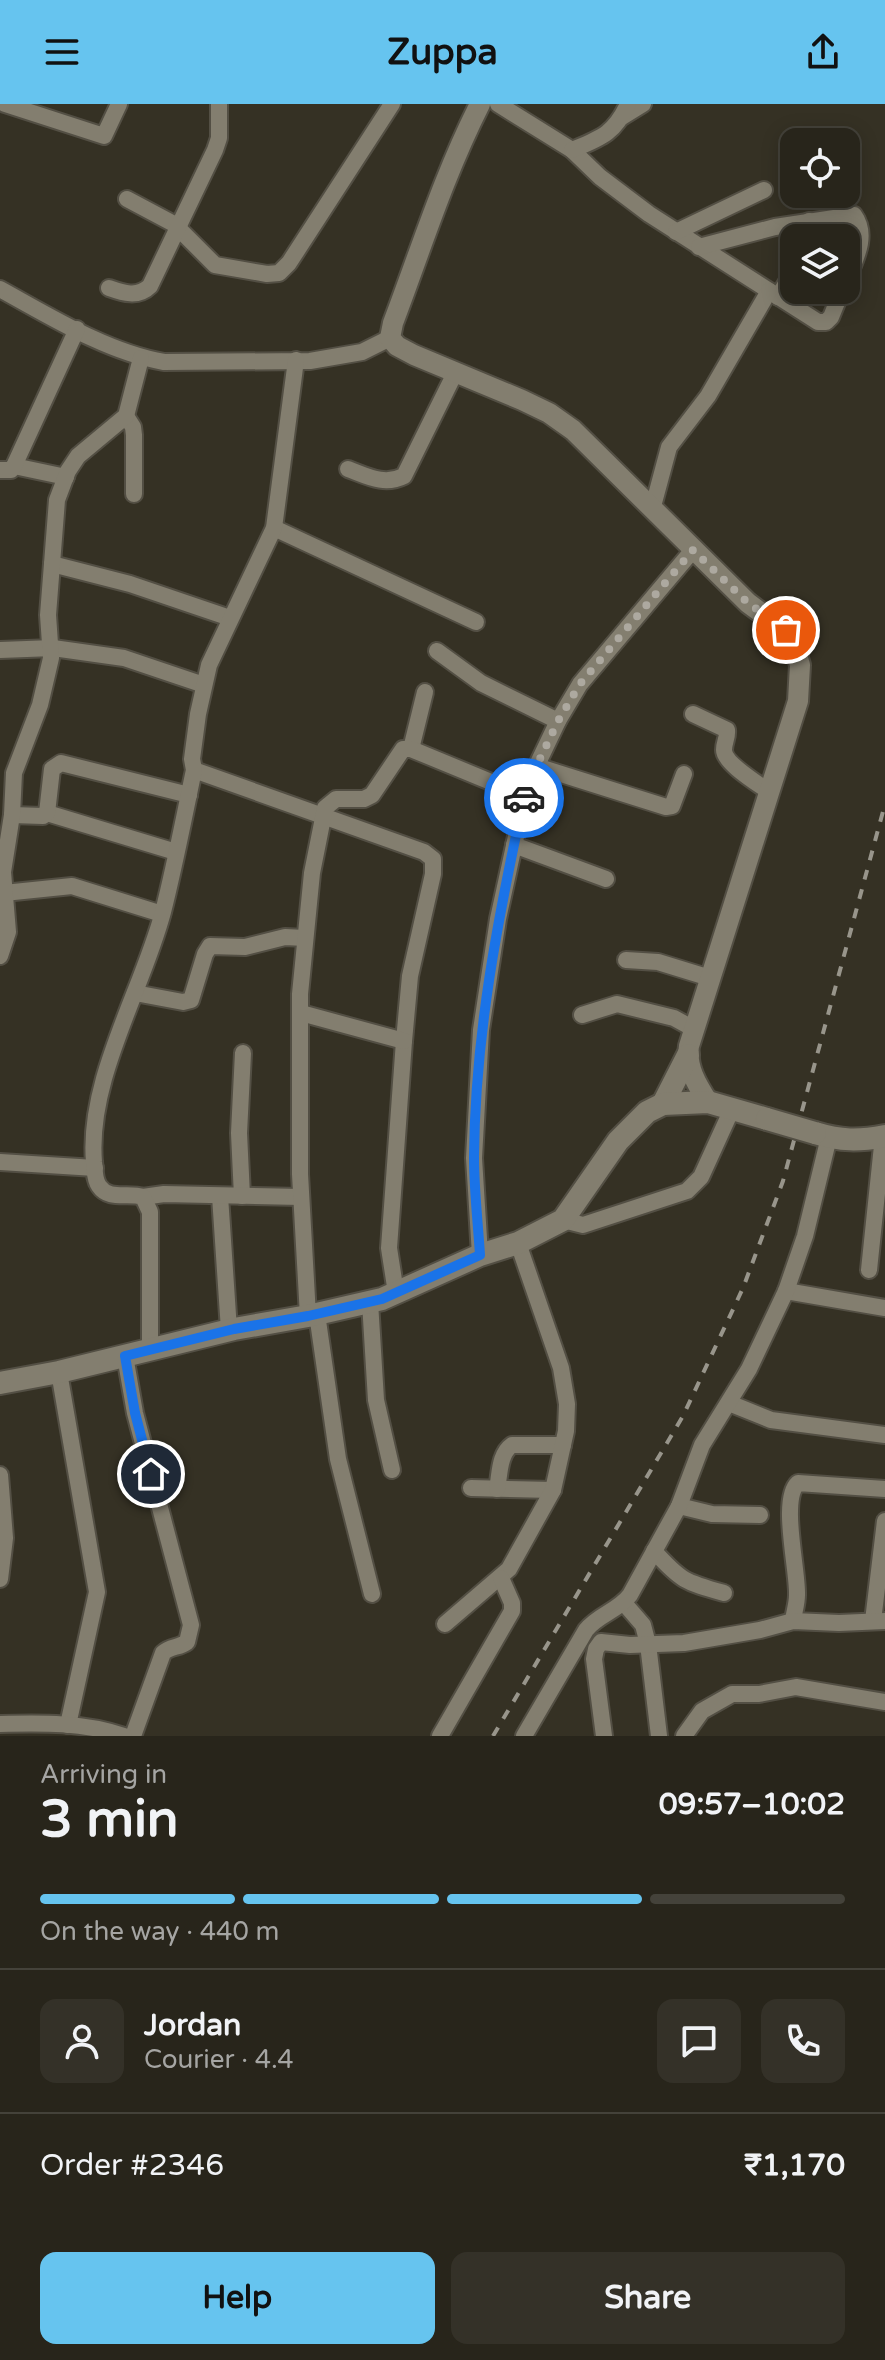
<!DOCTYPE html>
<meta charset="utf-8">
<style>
body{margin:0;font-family:"Varela Round",sans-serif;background:#343128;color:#f1f3f6;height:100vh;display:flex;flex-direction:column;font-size:30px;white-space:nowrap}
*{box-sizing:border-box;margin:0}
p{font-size:26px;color:#a5a5a3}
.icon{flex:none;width:44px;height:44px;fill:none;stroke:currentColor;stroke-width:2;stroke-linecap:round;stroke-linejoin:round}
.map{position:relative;height:1632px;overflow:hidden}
.details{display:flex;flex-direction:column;background:#28251b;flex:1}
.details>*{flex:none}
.fabs{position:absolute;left:780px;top:24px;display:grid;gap:16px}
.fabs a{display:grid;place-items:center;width:80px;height:80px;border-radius:16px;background:#28251b;box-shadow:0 4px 20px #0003,0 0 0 2px #44423a;font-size:40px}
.pin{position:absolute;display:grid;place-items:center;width:68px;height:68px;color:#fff;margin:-34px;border:4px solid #fff;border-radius:50%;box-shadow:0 2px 8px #0007}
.courier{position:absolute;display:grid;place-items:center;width:80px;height:80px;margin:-40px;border:6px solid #1a73e8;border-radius:50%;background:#fff;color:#222;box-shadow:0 2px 10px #0007}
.overview em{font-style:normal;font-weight:800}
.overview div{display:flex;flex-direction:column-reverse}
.overview{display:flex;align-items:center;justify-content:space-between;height:136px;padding:0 40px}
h1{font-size:52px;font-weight:800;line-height:60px}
.bar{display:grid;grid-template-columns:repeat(4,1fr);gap:12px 8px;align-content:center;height:96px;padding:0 40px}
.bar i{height:10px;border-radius:6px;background:#44423a}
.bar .active{background:#66c4ef}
.bar p{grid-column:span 4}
.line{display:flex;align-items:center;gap:20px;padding:0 40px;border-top:2px solid #44423a}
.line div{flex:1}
.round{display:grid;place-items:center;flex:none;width:84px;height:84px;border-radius:16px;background:#343128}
.cta{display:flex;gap:16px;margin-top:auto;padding:16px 40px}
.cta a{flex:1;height:92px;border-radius:16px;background:#66c4ef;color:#111;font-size:32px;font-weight:800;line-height:92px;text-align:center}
.cta a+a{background:#343128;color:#f1f3f6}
header{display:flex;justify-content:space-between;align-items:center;height:104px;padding:0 40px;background:#66c4ef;color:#111;font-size:36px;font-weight:800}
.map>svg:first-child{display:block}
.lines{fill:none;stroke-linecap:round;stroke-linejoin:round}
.minor-casing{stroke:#534f44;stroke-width:20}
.tertiary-casing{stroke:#534f44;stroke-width:24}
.secondary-casing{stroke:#534f44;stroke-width:26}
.minor{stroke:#837e6f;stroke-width:16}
.tertiary{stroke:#837e6f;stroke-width:20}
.secondary{stroke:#837e6f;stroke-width:22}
.rail{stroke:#98958b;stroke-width:4;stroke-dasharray:10 10;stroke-linecap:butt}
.secondary-bridge-casing{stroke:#534f44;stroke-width:26;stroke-linecap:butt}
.secondary-bridge{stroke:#837e6f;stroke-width:22}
.done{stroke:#ada9a0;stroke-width:8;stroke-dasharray:0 14.4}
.route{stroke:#1a73e8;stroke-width:10}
</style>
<header><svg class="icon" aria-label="menu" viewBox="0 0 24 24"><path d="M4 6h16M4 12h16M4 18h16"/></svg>Zuppa<svg class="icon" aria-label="share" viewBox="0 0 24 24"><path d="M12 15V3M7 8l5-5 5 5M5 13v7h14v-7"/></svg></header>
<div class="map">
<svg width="885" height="1632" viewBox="0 0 885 1632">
<rect width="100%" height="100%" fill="#353124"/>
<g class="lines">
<defs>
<g id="minor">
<path d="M5,0L104,32L119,0"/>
<path d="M498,0L572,46L600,73L649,110L818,218H826L831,213L842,186"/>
<path d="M622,13L643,0"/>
<path d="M572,46C601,34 614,30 628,0"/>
<path d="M127,95L174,120L215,161L267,170L279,169L289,159L392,0"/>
<path d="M676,128L764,86"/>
<path d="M806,134L809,117"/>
<path d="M699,143L775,123L854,111C869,132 855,156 846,178"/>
<path d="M109,184C123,189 138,194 150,182L215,46L219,34V0"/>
<path d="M0,185C51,213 107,248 164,258L310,257L362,248L390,234"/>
<path d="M778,193L794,166"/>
<path d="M126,312L133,323L134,331V390"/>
<path d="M14,362L66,373"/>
<path d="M348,365C367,372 384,382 404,372L455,269"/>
<path d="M0,366H11L14,362L77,225"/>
<path d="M652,406L669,343L708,292L769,187"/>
<path d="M274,424L476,518"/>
<path d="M52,460L130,480L230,514"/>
<path d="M0,546L53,544L124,554L204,581"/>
<path d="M437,547L481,579L558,617"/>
<path d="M693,610L727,626C728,633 724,638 724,646C724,659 757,679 768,687"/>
<path d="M411,645L425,588"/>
<path d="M536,662L666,703L672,702L684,670"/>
<path d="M194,666L424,748L433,755V770L410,872L404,937L389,1144L396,1189"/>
<path d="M47,709L176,748"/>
<path d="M12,711L43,712L47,709L52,665L61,659L189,691"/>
<path d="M514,741L606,775"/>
<path d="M4,789L72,782L162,810"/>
<path d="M0,852L8,828L3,768L12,711L14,669L40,601L51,554L48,511L57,396L68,367L78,352L126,312L141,254"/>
<path d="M626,856L658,858L710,874"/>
<path d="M135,889L183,898L191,896L205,850L210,842L245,843L285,833L305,834"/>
<path d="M301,909L404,937"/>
<path d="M582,911L617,900L674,914L694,925"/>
<path d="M0,1058L95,1064"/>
<path d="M220,1092L229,1226"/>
<path d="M242,1092L239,1029L243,949"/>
<path d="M143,1093L164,1090L301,1093"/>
<path d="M563,1116L583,1121L687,1087L701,1073L732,1005"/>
<path d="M480,1151L474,1054L481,926L498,815L527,682L558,617L580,580L693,446"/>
<path d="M869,1166L883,1032"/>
<path d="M786,1187L885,1204"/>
<path d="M370,1198L376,1296L392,1366"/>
<path d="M317,1210L338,1355L372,1490"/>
<path d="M308,1212L300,1070V890L312,769L325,704L336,695H364L372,691L403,645H411L525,692"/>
<path d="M150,1246V1108L143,1093C128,1088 109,1097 99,1082C94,1075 95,1066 94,1058C87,976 142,887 163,808C175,761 184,713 194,666L192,655L198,610L209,561L274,424L296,256"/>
<path d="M125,1252L135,1309L191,1521L187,1538C179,1544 170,1542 163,1549L133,1632"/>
<path d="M59,1268L97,1488L68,1621"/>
<path d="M729,1299L771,1316L885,1331"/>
<path d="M0,1371L5,1434L0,1475"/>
<path d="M471,1384L553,1386"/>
<path d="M497,1385C500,1370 499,1350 512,1341H563"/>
<path d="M679,1402L712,1410L760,1411"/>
<path d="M654,1447C681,1477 685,1478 724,1489"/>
<path d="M624,1499L643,1521L648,1540L659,1632"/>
<path d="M793,1517C794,1508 797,1500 797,1491C798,1466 780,1395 798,1379L885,1385"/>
<path d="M873,1517L885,1417"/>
<path d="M445,1520L509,1465L553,1386L566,1327L567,1300L561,1264L518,1139"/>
<path d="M0,1620C41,1619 85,1618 124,1632"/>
<path d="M440,1632L512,1507V1499L501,1474"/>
<path d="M524,1632L586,1526C599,1510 618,1507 630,1491L679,1402L702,1341L749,1265L786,1187L805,1132L829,1033"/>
<path d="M604,1632L594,1555L596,1545L601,1538L630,1541L684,1539L760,1526L793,1517L839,1519L885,1517"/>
<path d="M684,1632L702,1607L732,1590H759L796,1583L885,1598"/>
</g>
<path id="tertiary" d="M480,0C444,71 421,145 393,219L390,234L397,242L414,251L522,296L549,309L573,326L748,499L791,531L800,561L798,597L689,942C686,963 697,981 708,998"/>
<g id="secondary">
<path d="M663,1000L688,951"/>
<path d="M815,1029C841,1037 859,1037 885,1032"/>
<path d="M0,1279L59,1268L234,1225L308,1212L382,1195L480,1151L518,1139L563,1116L618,1037L647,1008L663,1000L708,998L767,1015"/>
</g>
</defs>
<use href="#minor" class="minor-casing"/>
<use href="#tertiary" class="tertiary-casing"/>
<use href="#secondary" class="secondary-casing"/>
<use href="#minor" class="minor"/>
<use href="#tertiary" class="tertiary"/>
<use href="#secondary" class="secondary"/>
<path class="rail" d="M493,1632L683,1312L743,1184L783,1077L885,700"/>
<defs>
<path id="secondary-bridge" d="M767,1015L815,1029"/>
</defs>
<use href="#secondary-bridge" class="secondary-bridge-casing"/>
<use href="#secondary-bridge" class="secondary-bridge"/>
</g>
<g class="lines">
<path class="done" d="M524,694L527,682L558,617L580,580L693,446L748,499L786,526"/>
<path class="route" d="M151,1370L135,1309L125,1252L234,1225L308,1212L382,1195L480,1151C478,1119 474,1086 474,1053C475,931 498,813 524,694"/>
</g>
</svg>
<div class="fabs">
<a><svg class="icon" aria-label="locate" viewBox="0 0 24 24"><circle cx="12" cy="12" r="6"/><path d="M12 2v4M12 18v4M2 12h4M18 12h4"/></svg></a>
<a><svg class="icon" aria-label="layers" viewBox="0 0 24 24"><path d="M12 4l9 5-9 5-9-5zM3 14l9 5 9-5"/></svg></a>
</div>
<div class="pin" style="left:786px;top:526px;background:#ea580c"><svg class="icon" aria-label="bag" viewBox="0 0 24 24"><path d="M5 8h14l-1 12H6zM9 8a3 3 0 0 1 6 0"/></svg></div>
<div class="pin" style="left:151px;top:1370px;background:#1f2937"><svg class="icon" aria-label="home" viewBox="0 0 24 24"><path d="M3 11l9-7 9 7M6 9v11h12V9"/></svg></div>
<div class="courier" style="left:524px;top:694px"><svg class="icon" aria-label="car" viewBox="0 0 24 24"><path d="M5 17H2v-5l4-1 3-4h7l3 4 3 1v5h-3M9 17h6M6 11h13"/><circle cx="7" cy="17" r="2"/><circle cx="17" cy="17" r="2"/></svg></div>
</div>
<section class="details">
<div class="overview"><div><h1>3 min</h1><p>Arriving in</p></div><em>09:57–10:02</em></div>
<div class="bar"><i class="active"></i><i class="active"></i><i class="active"></i><i></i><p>On the way · 440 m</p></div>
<div class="line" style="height:144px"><a class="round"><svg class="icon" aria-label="person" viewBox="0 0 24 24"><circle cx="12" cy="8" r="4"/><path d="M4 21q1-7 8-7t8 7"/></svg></a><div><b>Jordan</b><p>Courier · 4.4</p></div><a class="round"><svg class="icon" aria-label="chat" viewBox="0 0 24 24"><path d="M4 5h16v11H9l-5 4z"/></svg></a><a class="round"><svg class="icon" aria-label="phone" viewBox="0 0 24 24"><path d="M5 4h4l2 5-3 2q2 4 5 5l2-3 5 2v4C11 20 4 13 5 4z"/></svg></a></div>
<div class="line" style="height:104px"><div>Order #2346</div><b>₹1,170</b></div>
<div class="cta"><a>Help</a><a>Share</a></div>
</section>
